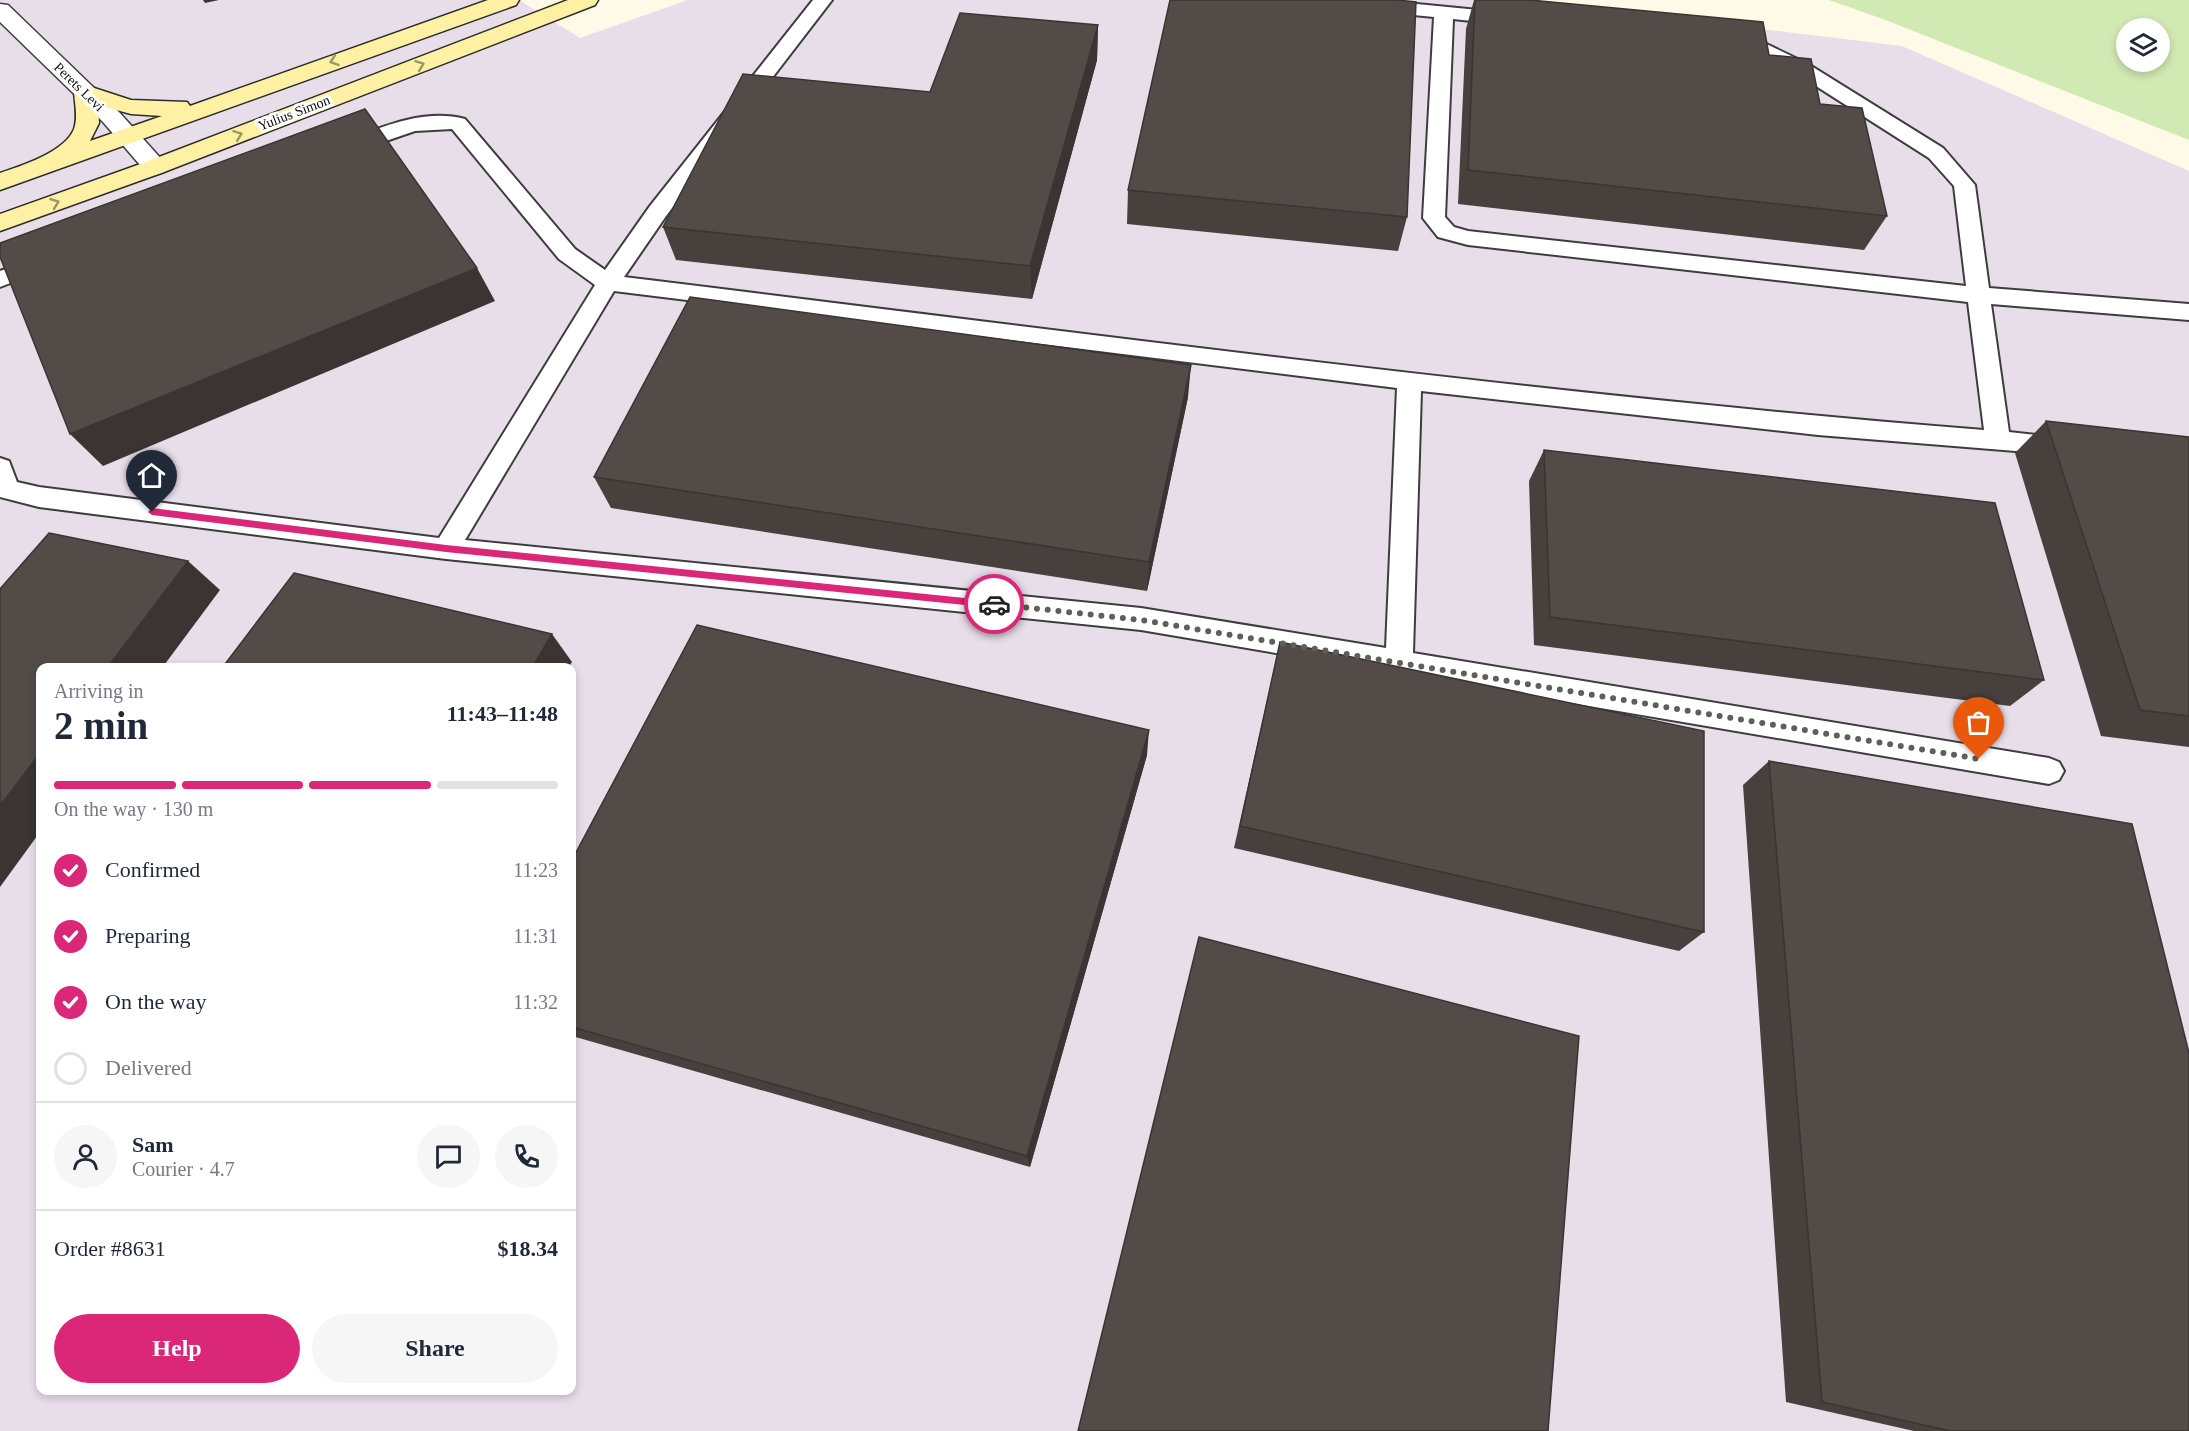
<!DOCTYPE html>
<meta charset="utf-8">
<style>
body{margin:0;font-family:"Times New Roman",serif;background:#f6f6f7;color:#1f2937;height:100vh;display:flex;flex-direction:column;font-size:22px;white-space:nowrap}
*{box-sizing:border-box;margin:0}
p{font-size:20px;color:#747a83}
.icon{flex:none;width:33px;height:33px;fill:none;stroke:currentColor;stroke-width:2;stroke-linecap:round;stroke-linejoin:round}
.map{position:relative;flex:1;overflow:hidden}
.details{position:absolute;left:36px;top:663px;width:540px;height:732px;display:flex;flex-direction:column;background:#fff;border-radius:12px;box-shadow:0 3px 9px #0003}
.details>*{flex:none}
.tools{position:absolute;left:2116px;top:18px;display:grid;gap:12px}
.tools a{display:grid;place-items:center;width:54px;height:54px;border-radius:50%;background:#fff;box-shadow:0 3px 9px #0003;font-size:30px}
.pin{position:absolute;display:grid;place-items:center;width:51px;height:51px;color:#fff;margin:-62px -26px;border-radius:50% 50% 50% 0;rotate:-45deg;box-shadow:0 0 6px #0007}
.pin .icon{rotate:45deg}
.courier{position:absolute;display:grid;place-items:center;width:60px;height:60px;margin:-30px;border:4px solid #db2777;border-radius:50%;background:#fff;color:#222;box-shadow:0 2px 8px #0007}
.head em{font-style:normal;font-weight:700}
.head div{display:flex;flex-direction:column-reverse}
.head{display:flex;align-items:center;justify-content:space-between;height:102px;padding:0 18px}
h1{font-size:39px;font-weight:700;line-height:45px}
.bar{display:grid;grid-template-columns:repeat(4,1fr);gap:9px 6px;align-content:center;height:72px;padding:0 18px}
.bar i{height:8px;border-radius:4px;background:#e0e1e3}
.bar .active{background:#db2777}
.bar p{grid-column:span 4}
.line{display:flex;align-items:center;gap:15px;padding:0 18px;border-top:2px solid #e0e1e3}
.line div{flex:1}
.round{display:grid;place-items:center;flex:none;width:63px;height:63px;border-radius:32px;background:#f6f6f7}
ol{padding:0 18px;list-style:none}
li{display:flex;align-items:center;gap:18px;height:66px}
li p{margin-inline-start:auto}
li .icon{padding:6px;border-radius:50%;background:#db2777;color:#fff;stroke-width:4}
li:last-child{color:#747a83}
li i{width:33px;height:33px;border:3px solid #e0e1e3;border-radius:50%}
.action{display:flex;gap:12px;margin-top:auto;padding:12px 18px}
.action a{flex:1;height:69px;border-radius:36px;background:#db2777;color:#fff;font-size:24px;font-weight:700;line-height:69px;text-align:center}
.action a+a{background:#f6f6f7;color:#1f2937}
.map>svg:first-child{display:block}
.industrial{fill:#e8deea;fill-rule:evenodd}
.green{fill:#d1e9b2;fill-rule:evenodd}
.lines{fill:none;stroke-linecap:round;stroke-linejoin:round}
.lane-casing{stroke:#3d3d3d;stroke-width:4}
.street-casing{stroke:#3d3d3d;stroke-width:3}
.secondary-casing{stroke:#2c2c2c;stroke-width:3}
.lane{fill:#fff;fill-rule:evenodd}
.street{fill:#fff;fill-rule:evenodd}
.secondary{fill:#fff1a3;fill-rule:evenodd}
.wall{fill:#47403d}
.shaded-wall{fill:#3a3432}
.building{fill:#534b47;stroke:#3a3432;stroke-width:1.5}
.oneway{stroke:#9d9566}
.route{fill:#db2777}
.done{stroke:#605e58;stroke-width:6;stroke-dasharray:0 10.8}
.labels{text-anchor:middle;dominant-baseline:central;stroke-width:6;stroke-linejoin:round;paint-order:stroke}
.far-street-label{font-size:14px;fill:#0a0a0a;stroke:#fff}
</style>
<div class="map">
<svg width="2189" height="1431" viewBox="0 0 2189 1431">
<rect width="100%" height="100%" fill="#fff9e8"/>
<path class="industrial" d="M0,0H519L580,38L688,0H1519L1902,46L2189,171V1431H0ZM40,668H572V1390H40Z"/>
<path class="green" d="M1829,0H2189V140L1883,19ZM2127,28H2160V62H2127Z"/>
<g class="lines">
<defs>
<g id="lane">
<path d="M813,0H832L666,216L624,277C1077,332 1530,394 1984,430L1968,302L1468,245L1438,237L1423,218L1434,17L1320,6L1311,0H1376L1509,13L1518,19L1509,25L1453,19L1445,217L1454,227L1468,231L1966,286L1954,186L1929,158L1794,72L1747,49L1724,46L1721,42L1731,36L1758,40L1808,64L1943,148L1975,185L1989,288L2189,304V320L1991,304L2009,432L2074,439L2077,446L2074,453L2065,455L1818,435L1421,391L1413,653L2049,758L2059,762L2064,771L2059,780L2049,784L1141,630L446,559L39,507L0,497V458L9,461L17,482L39,487L439,538L595,285L559,259L452,129L415,131L348,154L341,153L338,148L341,143C379,128 423,108 465,119L575,249L605,270L650,206ZM614,291L1397,388L1386,648L1141,608L465,540Z"/>
<path d="M44,255L52,257L55,262L52,267L0,287V271Z"/>
</g>
<path id="street" d="M0,4L8,5L119,112L164,162L167,167L164,172L155,175L146,172L103,122L0,22Z"/>
<g id="secondary">
<path d="M488,0H519L516,5L0,190V173C21,166 65,152 74,129C78,118 75,104 74,92L77,87L85,85L131,100L187,102L190,106ZM98,105L131,114L162,116L90,141L99,123Z"/>
<path d="M568,0H598L595,5L164,172L0,231V214L146,162Z"/>
</g>
</defs>
<use href="#lane" class="lane-casing"/>
<use href="#street" class="street-casing"/>
<use href="#secondary" class="secondary-casing"/>
<use href="#lane" class="lane"/>
<use href="#street" class="street"/>
<use href="#secondary" class="secondary"/>
</g>
<g class="wall">
<path d="M1474,0H1530L1769,55L1820,104L1887,216L1864,250L1458,204L1466,29Z"/>
<path d="M1098,25L1097,60L1032,299L676,260L663,227L930,92Z"/>
<path d="M1128,190L1407,217L1398,251L1127,224Z"/>
<path d="M1188,397L1147,591L611,508L594,477Z"/>
<path d="M2046,421L2189,437V747L2101,736L2015,453Z"/>
<path d="M1544,450L2044,680L2010,706L1534,645L1529,481Z"/>
<path d="M1280,642L1704,932L1679,951L1234,848Z"/>
<path d="M1147,755L1030,1167L572,1036V860Z"/>
<path d="M1769,761L2189,1431H1914L1786,1402L1743,785Z"/>
</g>
<g class="shaded-wall">
<path d="M203,0H219L205,3Z"/>
<path d="M1098,25L1097,60L1032,299L1030,266Z"/>
<path d="M477,268L495,301L103,466L70,434Z"/>
<path d="M1191,365L1188,397L1147,591L1149,562Z"/>
<path d="M188,561L220,590L162,668H107Z"/>
<path d="M552,634L572,662L568,668H532Z"/>
<path d="M1149,730L1147,755L1030,1167L1027,1156Z"/>
<path d="M40,753V832L0,887V806Z"/>
</g>
<g class="building">
<path d="M1170,0H1397L1416,2L1407,217L1128,190Z"/>
<path d="M1475,0H1530L1763,22L1769,55L1811,59L1820,104L1862,108L1887,216L1468,170Z"/>
<path d="M960,13L1098,25L1030,266L663,227L743,74L930,92Z"/>
<path d="M365,109L477,268L70,434L0,257V243Z"/>
<path d="M690,297L1191,365L1149,562L594,477Z"/>
<path d="M2046,421L2189,437V716L2140,710Z"/>
<path d="M1544,450L1995,503L2044,680L1550,617Z"/>
<path d="M49,533L188,561L107,668H40V753L0,806V589Z"/>
<path d="M294,573L552,634L532,668H222Z"/>
<path d="M697,625L1149,730L1027,1156L572,1027V860Z"/>
<path d="M1280,642L1704,731V932L1240,826Z"/>
<path d="M1769,761L2132,824L2189,1053V1431H1950L1822,1402Z"/>
<path d="M1199,937L1579,1036L1548,1431H1078Z"/>
</g>
<defs><path id="oneway-chevron" d="M-2-3.5L2.5 0L-2 3.5" fill="none" stroke-width="1.6" stroke-linecap="round" stroke-linejoin="round" transform="scale(1.5)"/></defs>
<g class="oneway">
<use href="#oneway-chevron" transform="translate(334 61) rotate(161)"/>
<use href="#oneway-chevron" transform="translate(420 65) rotate(-21)"/>
<use href="#oneway-chevron" transform="translate(238 135) rotate(-21)"/>
<use href="#oneway-chevron" transform="translate(55 203) rotate(-20)"/>
</g>
<path class="route" d="M152,508L446,545L994,601L998,604L994,608L446,552L152,515L148,512Z"/>
<g class="lines">
<path class="done" d="M994,604L1141,620L1979,759"/>
</g>
<g class="labels">
<g class="far-street-label">
<text transform="translate(79 87) rotate(44)">Perets Levi</text>
<text transform="translate(294 113) rotate(-21)">Yulius Simon</text>
</g>
</g>
</svg>
<div class="tools">
<a><svg class="icon" aria-label="layers" viewBox="0 0 24 24"><path d="M12 4l9 5-9 5-9-5zM3 14l9 5 9-5"/></svg></a>
</div>
<div class="pin" style="left:1979px;top:759px;background:#ea580c"><svg class="icon" aria-label="bag" viewBox="0 0 24 24"><path d="M5 8h14l-1 12H6zM9 8a3 3 0 0 1 6 0"/></svg></div>
<div class="pin" style="left:152px;top:512px;background:#1f2937"><svg class="icon" aria-label="home" viewBox="0 0 24 24"><path d="M3 11l9-7 9 7M6 9v11h12V9"/></svg></div>
<div class="courier" style="left:994px;top:604px"><svg class="icon" aria-label="car" viewBox="0 0 24 24"><path d="M5 17H2v-5l4-1 3-4h7l3 4 3 1v5h-3M9 17h6M6 11h13"/><circle cx="7" cy="17" r="2"/><circle cx="17" cy="17" r="2"/></svg></div>
<section class="details">
<div class="head"><div><h1>2 min</h1><p>Arriving in</p></div><em>11:43–11:48</em></div>
<div class="bar"><i class="active"></i><i class="active"></i><i class="active"></i><i></i><p>On the way · 130 m</p></div>
<ol>
<li><svg class="icon" aria-label="check" viewBox="0 0 24 24"><path d="M5 12l5 5 9-10"/></svg>Confirmed<p>11:23</p></li>
<li><svg class="icon" aria-label="check" viewBox="0 0 24 24"><path d="M5 12l5 5 9-10"/></svg>Preparing<p>11:31</p></li>
<li><svg class="icon" aria-label="check" viewBox="0 0 24 24"><path d="M5 12l5 5 9-10"/></svg>On the way<p>11:32</p></li>
<li><i></i>Delivered</li>
</ol>
<div class="line" style="height:108px"><a class="round"><svg class="icon" aria-label="person" viewBox="0 0 24 24"><circle cx="12" cy="8" r="4"/><path d="M4 21q1-7 8-7t8 7"/></svg></a><div><b>Sam</b><p>Courier · 4.7</p></div><a class="round"><svg class="icon" aria-label="chat" viewBox="0 0 24 24"><path d="M4 5h16v11H9l-5 4z"/></svg></a><a class="round"><svg class="icon" aria-label="phone" viewBox="0 0 24 24"><path d="M5 4h4l2 5-3 2q2 4 5 5l2-3 5 2v4C11 20 4 13 5 4z"/></svg></a></div>
<div class="line" style="height:78px"><div>Order #8631</div><b>$18.34</b></div>
<div class="action"><a>Help</a><a>Share</a></div>
</section>
</div>
